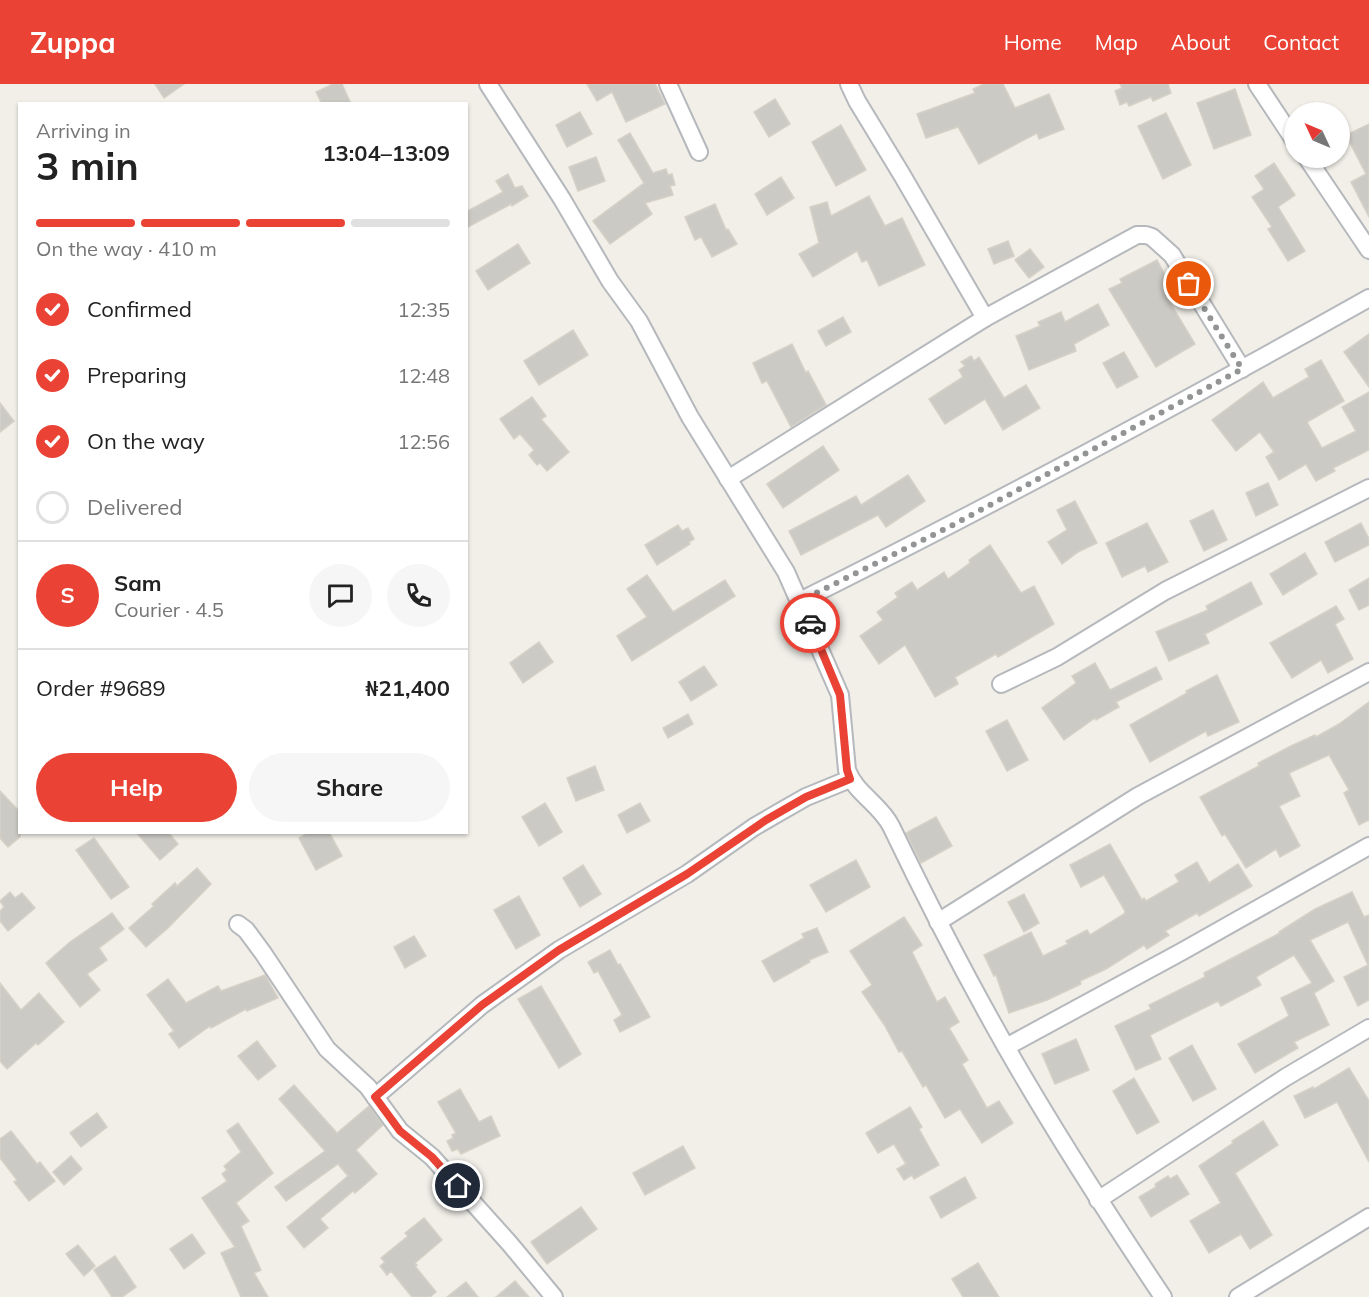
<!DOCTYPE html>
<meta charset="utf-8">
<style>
body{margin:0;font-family:Mulish,sans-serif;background:#f6f6f6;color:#222;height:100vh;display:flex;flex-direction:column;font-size:22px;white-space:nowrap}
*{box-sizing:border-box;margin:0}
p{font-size:20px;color:#767676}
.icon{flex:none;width:33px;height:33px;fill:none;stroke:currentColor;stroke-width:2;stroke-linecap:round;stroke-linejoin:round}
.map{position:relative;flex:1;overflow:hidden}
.sheet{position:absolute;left:18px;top:18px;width:450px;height:732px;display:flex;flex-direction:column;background:#fff;border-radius:0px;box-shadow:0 2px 4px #0004}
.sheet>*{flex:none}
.needle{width:39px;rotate:314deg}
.controls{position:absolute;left:1284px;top:18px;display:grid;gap:12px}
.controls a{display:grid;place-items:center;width:66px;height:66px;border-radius:50%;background:#fff;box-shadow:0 2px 4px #0004;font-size:30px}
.pin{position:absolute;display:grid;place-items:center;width:51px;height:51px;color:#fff;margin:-26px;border:3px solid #fff;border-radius:50%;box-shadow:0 2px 6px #0007}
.courier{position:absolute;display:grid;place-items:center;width:60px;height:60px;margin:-30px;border:4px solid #ea4335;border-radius:50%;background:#fff;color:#222;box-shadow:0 2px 8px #0007}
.overview em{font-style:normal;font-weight:700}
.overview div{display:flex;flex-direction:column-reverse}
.overview{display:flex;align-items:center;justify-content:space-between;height:102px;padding:0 18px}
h1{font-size:39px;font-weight:700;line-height:45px}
.bar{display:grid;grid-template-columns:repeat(4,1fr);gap:9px 6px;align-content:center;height:72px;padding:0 18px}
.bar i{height:8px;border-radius:4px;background:#e0e0e0}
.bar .current{background:#ea4335}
.bar p{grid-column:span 4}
.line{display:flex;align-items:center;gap:15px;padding:0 18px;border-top:2px solid #e0e0e0}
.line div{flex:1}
.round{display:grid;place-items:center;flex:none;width:63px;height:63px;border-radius:32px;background:#f6f6f6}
ol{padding:0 18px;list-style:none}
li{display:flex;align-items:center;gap:18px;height:66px}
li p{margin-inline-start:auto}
li .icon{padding:6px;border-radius:50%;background:#ea4335;color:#fff;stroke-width:4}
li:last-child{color:#767676}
li i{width:33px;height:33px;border:3px solid #e0e0e0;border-radius:50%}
.primary-button{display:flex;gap:12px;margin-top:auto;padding:12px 18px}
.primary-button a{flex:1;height:69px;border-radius:36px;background:#ea4335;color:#fff;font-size:24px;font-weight:700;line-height:69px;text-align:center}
.primary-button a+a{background:#f6f6f6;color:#222}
header{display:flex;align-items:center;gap:36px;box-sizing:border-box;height:84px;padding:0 30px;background:#ea4335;color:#fff}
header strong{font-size:28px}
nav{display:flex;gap:33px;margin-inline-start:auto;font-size:21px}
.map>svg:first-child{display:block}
.building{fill:#cccac5;stroke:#d6d1c6;stroke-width:1.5}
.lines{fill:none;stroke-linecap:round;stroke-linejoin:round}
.minor-casing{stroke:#b5b8bc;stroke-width:20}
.minor{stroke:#fff;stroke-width:16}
.done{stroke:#929495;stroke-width:6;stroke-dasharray:0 10.8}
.route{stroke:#ea4335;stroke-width:8}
</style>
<header>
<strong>Zuppa</strong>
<nav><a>Home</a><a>Map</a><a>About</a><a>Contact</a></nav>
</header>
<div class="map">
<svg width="1369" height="1213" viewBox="0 0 1369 1213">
<rect width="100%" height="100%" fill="#f1efe8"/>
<g class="building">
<path d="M155,0H184L164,14Z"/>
<path d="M333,0H342L351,20H322L316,8Z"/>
<path d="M587,0H655L665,20L626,38L612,8L597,17Z"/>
<path d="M984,0H1003L1015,24L1049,10L1064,45L1039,55L1037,49L979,80L958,43L926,54L917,30L975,9L973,5Z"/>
<path d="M1120,0H1168L1171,9L1153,17L1151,13L1129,22L1127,18L1120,21L1115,7L1122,4Z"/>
<path d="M1235,5L1251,51L1214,65L1197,19Z"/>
<path d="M775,15L790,40L769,53L754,28Z"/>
<path d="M580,28L592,50L567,63L556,41Z"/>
<path d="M1166,29L1191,81L1163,95L1138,42Z"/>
<path d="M1369,40V133L1351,98L1366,90L1346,51Z"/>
<path d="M841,41L866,86L836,102L812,58Z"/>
<path d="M630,49L653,89L666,85L668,91L672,90L675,101L670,102L673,111L645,119L652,130L610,160L593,137L644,99L618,56Z"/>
<path d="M596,73L605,97L578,107L569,83Z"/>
<path d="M1274,79L1295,111L1278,123L1305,167L1288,177L1268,145L1272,143L1252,113L1264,105L1255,92Z"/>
<path d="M508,90L515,104L522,102L528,112L512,122L511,120L466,144V128L503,108L496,97Z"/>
<path d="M781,93L794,114L767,131L755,110Z"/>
<path d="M869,112L885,142L902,134L925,181L879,202L867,176L862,178L857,167L813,193L799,170L819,159L810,123L827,118L831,132Z"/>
<path d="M715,120L726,146L728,145L737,160L712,173L701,153L695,156L685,133Z"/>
<path d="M1008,157L1014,172L994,180L988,165Z"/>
<path d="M518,160L530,179L488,206L476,187Z"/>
<path d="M1030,165L1044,183L1029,194L1015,176Z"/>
<path d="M1157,176L1174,208L1166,212L1195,260L1156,283L1109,205L1122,199L1120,195Z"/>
<path d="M1098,220L1109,241L1074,260L1076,267L1029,286L1016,252L1040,242L1038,238L1061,228L1065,238Z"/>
<path d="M843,233L851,248L826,262L818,247Z"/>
<path d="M573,246L588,271L539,301L524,277Z"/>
<path d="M1369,250V303L1344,268Z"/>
<path d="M792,260L806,289L808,287L826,321L791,343L767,297L762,299L753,279Z"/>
<path d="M1124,268L1138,293L1117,304L1103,279Z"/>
<path d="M971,272L974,277L979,273L1004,314L1026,301L1040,324L1003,346L985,315L945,340L929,315L963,293L959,286L965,282L961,278Z"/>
<path d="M1321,276L1344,317L1307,338L1322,364L1356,347L1342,323L1369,308V366L1333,384L1335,387L1316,397L1306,380L1279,396L1266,373L1274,368L1260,348L1236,367L1212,336L1263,298L1273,314L1309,293L1305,285Z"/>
<path d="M532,313L546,332L541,335L569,368L547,387L540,379L537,381L529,371L534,366L520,350L514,355L500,335Z"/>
<path d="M0,319L14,337L0,348Z"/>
<path d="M823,362L839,386L783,424L767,400Z"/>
<path d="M908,391L925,417L886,443L878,431L801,471L789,447L856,412L861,421Z"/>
<path d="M1268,399L1278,421L1256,432L1246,409Z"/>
<path d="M1075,417L1097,459L1078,468L1062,480L1048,458L1067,446L1057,426Z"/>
<path d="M1213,426L1227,456L1204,467L1190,437Z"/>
<path d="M1147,439L1168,478L1148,488L1145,482L1122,493L1106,459Z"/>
<path d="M1361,439L1369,455V461L1335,478L1325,458Z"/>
<path d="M678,441L682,447L688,444L694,455L689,458L690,460L657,481L645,461Z"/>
<path d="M990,461L1021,509L1034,502L1054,540L998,573L996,570L955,593L958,600L935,613L905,561L879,580L860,552L883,536L877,528L898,513L895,509L912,498L917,506L944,488L948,495L970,479L969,476Z"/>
<path d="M1305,469L1317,490L1283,511L1270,490Z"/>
<path d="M647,491L673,528L725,496L735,512L632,577L617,552L647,533L627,505Z"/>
<path d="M1369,494V521L1359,526L1349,506Z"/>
<path d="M1251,498L1262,520L1205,550L1209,559L1169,577L1156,548L1208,526L1206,522Z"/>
<path d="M1336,522L1344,535L1335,540L1353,575L1328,589L1321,576L1292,594L1270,559Z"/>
<path d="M539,558L553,578L523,599L510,579Z"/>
<path d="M1095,579L1110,606L1156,583L1162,595L1116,618L1119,623L1096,636L1095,634L1064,656L1042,624L1076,599L1072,592Z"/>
<path d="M704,582L717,601L691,617L679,598Z"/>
<path d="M1217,591L1239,638L1208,652L1206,647L1150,678L1130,641L1187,609L1186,607Z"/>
<path d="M1369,618V736L1359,741L1344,709L1349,706L1329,671L1289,689L1300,712L1279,722L1300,762L1280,773L1276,765L1246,784L1225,750L1222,752L1200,713L1259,682L1258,679L1293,661L1315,651L1316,653L1339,640Z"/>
<path d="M688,630L693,640L668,654L663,644Z"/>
<path d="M1007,636L1028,676L1007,687L986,647Z"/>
<path d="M595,682L604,706L576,717L567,694Z"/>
<path d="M0,707L20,728V753L8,763L0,754Z"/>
<path d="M545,719L562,748L539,762L522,733Z"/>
<path d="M640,719L650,737L627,749L618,731Z"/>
<path d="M936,733L952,762L921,779L906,749Z"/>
<path d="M136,748H168L178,760L160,776Z"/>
<path d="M309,748H329L342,772L316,786L299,754Z"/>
<path d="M94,754L129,803L111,815L76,766Z"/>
<path d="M1110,760L1142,816L1144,814L1146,817L1179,798L1175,791L1197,778L1209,799L1238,780L1252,802L1199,832L1197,829L1165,847L1169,851L1147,865L1144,861L1106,885L1080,897L1081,900L1047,916L1009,929L996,891L994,892L984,871L1031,848L1043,872L1068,860L1066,857L1087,846L1090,851L1124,830L1125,827L1104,791L1081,803L1070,781Z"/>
<path d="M856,776L870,803L826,828L810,801Z"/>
<path d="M583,781L601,810L580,823L563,794Z"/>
<path d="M197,784L211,800L168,844L146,863L129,844L154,822L152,820L175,799L177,802Z"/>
<path d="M10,808L15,814L22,809L35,824L8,847L0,837V827L4,823L0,817Z"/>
<path d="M1352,808L1364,833L1369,831V916L1358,922L1344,893L1368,881L1348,838L1310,856L1334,897L1314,909L1329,941L1294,958L1298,964L1255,989L1238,960L1289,932L1281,914L1312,899L1294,871L1256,893L1261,901L1221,922L1218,917L1150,951L1161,975L1136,986L1115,942L1151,925L1149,921L1205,893L1204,889L1280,849L1279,848L1315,825Z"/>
<path d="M1024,810L1039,839L1024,848L1008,818Z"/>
<path d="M519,812L540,851L516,865L494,826Z"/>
<path d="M112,829L124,845L99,864L107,876L87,890L100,906L80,923L46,879L70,858Z"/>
<path d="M904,833L922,861L912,868L937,918L945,913L959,938L949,944L968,976L962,980L987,1024L999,1017L1013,1039L982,1059L960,1025L945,1034L926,1001L923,1003L902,967L899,968L885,942L862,908L872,901L850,867Z"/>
<path d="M817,844L828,868L809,876L810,878L774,898L762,877L804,854L802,850Z"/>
<path d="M414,852L426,872L405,884L394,863Z"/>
<path d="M610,866L618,881L620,880L650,933L620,948L614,936L622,931L598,887L594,889L588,878Z"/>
<path d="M265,891L278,914L247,927L246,925L211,944L210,942L179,964L169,950L174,947L147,911L168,895L186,919L218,902L221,907Z"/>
<path d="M0,899L21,926L39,909L64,938L38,961L36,959L7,985L0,977Z"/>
<path d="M541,902L581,970L559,984L518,915Z"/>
<path d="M1076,955L1089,986L1055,1000L1042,970Z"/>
<path d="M257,957L276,982L258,996L238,972Z"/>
<path d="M1192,961L1216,1005L1193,1017L1169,974Z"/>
<path d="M1349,984L1369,1017V1078L1337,1018L1305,1034L1294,1012L1313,1003L1314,1005Z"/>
<path d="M1134,994L1159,1038L1137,1050L1113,1007Z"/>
<path d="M294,1001L337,1049L369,1022L383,1041L356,1066L377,1090L355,1109L353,1107L320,1135L328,1144L304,1164L287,1143L348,1092L338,1080L286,1117L275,1103L325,1067L279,1015Z"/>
<path d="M460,1005L479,1038L491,1032L500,1052L461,1070L458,1065L452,1067L447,1057L453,1054L452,1051L456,1049L438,1018Z"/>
<path d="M910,1023L922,1043L919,1045L939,1081L914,1095L912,1091L904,1096L897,1085L906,1080L894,1060L878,1069L866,1049Z"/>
<path d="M97,1029L107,1043L81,1063L70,1049Z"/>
<path d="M1263,1037L1278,1061L1235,1089L1272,1151L1250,1165L1241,1150L1209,1169L1190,1137L1221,1119L1199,1082L1233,1059L1232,1057Z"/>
<path d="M238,1039L273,1089L236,1119L249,1137L241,1142L261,1186L254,1189L268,1213H241L221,1169L235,1163L202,1114L227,1097L222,1090L227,1086L224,1082L241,1068L227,1047Z"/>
<path d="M11,1047L37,1080L40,1078L55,1097L29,1117L14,1098L17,1096L0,1074V1055Z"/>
<path d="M683,1062L695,1084L645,1111L633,1089Z"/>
<path d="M71,1072L82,1085L64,1101L53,1088Z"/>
<path d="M1177,1091L1189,1110L1151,1133L1139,1113L1156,1103L1155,1100L1168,1092L1170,1095Z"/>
<path d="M965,1093L976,1114L941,1134L930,1113Z"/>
<path d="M581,1123L597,1145L547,1180L531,1158Z"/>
<path d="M424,1134L442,1156L415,1179L417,1181L415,1182L436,1208L430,1213H412L391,1187L387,1191L380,1182L385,1178L381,1174L408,1152L405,1149Z"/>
<path d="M192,1150L205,1169L184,1185L170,1165Z"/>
<path d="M78,1161L95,1182L84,1192L66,1170Z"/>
<path d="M115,1172L136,1203L122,1213H112L94,1186Z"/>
<path d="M978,1179L999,1213H963L952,1195Z"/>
<path d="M515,1197L529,1213H496Z"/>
<path d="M466,1198L478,1213H447Z"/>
</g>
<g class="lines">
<defs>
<g id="minor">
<path d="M488,0L562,115L610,197L639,237L690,333L786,488L840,611L847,686C855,709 880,720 891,742C927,817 965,891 1006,963C1055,1049 1108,1131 1163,1213"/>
<path d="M668,0L699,68"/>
<path d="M849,0L857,17L902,91L985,234"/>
<path d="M1257,0L1294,56"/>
<path d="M1307,74L1369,166"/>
<path d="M728,395L985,234L1137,151H1146L1152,153L1172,171L1242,285"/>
<path d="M800,517C993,421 1182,319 1369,214"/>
<path d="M1001,600L1057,573L1165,507L1369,404"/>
<path d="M938,838L1138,712L1369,588"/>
<path d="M238,840L246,846L263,869L327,965L368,1003L400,1047L432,1073L510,1160L554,1213"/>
<path d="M1006,963L1181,868L1369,762"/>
<path d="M375,1013L482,921L559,866L687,790L754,743L778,729L806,713L850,695"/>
<path d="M1098,1116L1286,993L1369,944"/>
<path d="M1238,1213L1369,1133"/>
</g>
</defs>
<use href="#minor" class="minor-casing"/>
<use href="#minor" class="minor"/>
</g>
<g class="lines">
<path class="done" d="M810,539L800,517L951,442L1242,285L1189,200"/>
<path class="route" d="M458,1102L432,1073L400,1047L375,1013L482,921L559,866L687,790L766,736L806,713L850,695L847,686L840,611L810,539"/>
</g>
</svg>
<div class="controls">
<a><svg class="needle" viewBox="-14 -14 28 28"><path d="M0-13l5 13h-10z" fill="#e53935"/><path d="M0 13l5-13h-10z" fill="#767676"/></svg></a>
</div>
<div class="pin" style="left:1189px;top:200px;background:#ea580c"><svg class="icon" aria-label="bag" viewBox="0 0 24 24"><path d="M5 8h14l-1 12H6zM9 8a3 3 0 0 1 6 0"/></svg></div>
<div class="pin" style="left:458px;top:1102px;background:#1f2937"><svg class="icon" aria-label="home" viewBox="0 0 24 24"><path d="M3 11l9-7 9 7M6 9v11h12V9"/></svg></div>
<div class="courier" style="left:810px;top:539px"><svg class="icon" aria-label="car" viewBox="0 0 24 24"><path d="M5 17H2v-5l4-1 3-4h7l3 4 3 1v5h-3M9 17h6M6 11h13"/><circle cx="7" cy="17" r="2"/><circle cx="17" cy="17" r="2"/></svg></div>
<section class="sheet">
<div class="overview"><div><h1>3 min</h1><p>Arriving in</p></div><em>13:04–13:09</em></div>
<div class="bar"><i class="current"></i><i class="current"></i><i class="current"></i><i></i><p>On the way · 410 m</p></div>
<ol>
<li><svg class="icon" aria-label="check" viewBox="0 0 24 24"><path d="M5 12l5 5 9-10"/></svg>Confirmed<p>12:35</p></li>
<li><svg class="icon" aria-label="check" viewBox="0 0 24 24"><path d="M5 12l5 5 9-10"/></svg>Preparing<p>12:48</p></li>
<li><svg class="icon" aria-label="check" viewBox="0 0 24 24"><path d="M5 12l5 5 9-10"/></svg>On the way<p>12:56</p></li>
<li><i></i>Delivered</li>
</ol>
<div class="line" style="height:108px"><b class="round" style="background:#ea4335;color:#fff">S</b><div><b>Sam</b><p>Courier · 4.5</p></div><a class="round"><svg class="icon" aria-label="chat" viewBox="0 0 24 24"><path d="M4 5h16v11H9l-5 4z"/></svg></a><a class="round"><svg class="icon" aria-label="phone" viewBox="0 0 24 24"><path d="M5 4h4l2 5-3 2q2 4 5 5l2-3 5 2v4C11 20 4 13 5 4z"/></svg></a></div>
<div class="line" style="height:78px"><div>Order #9689</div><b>₦21,400</b></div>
<div class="primary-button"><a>Help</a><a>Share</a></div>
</section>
</div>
